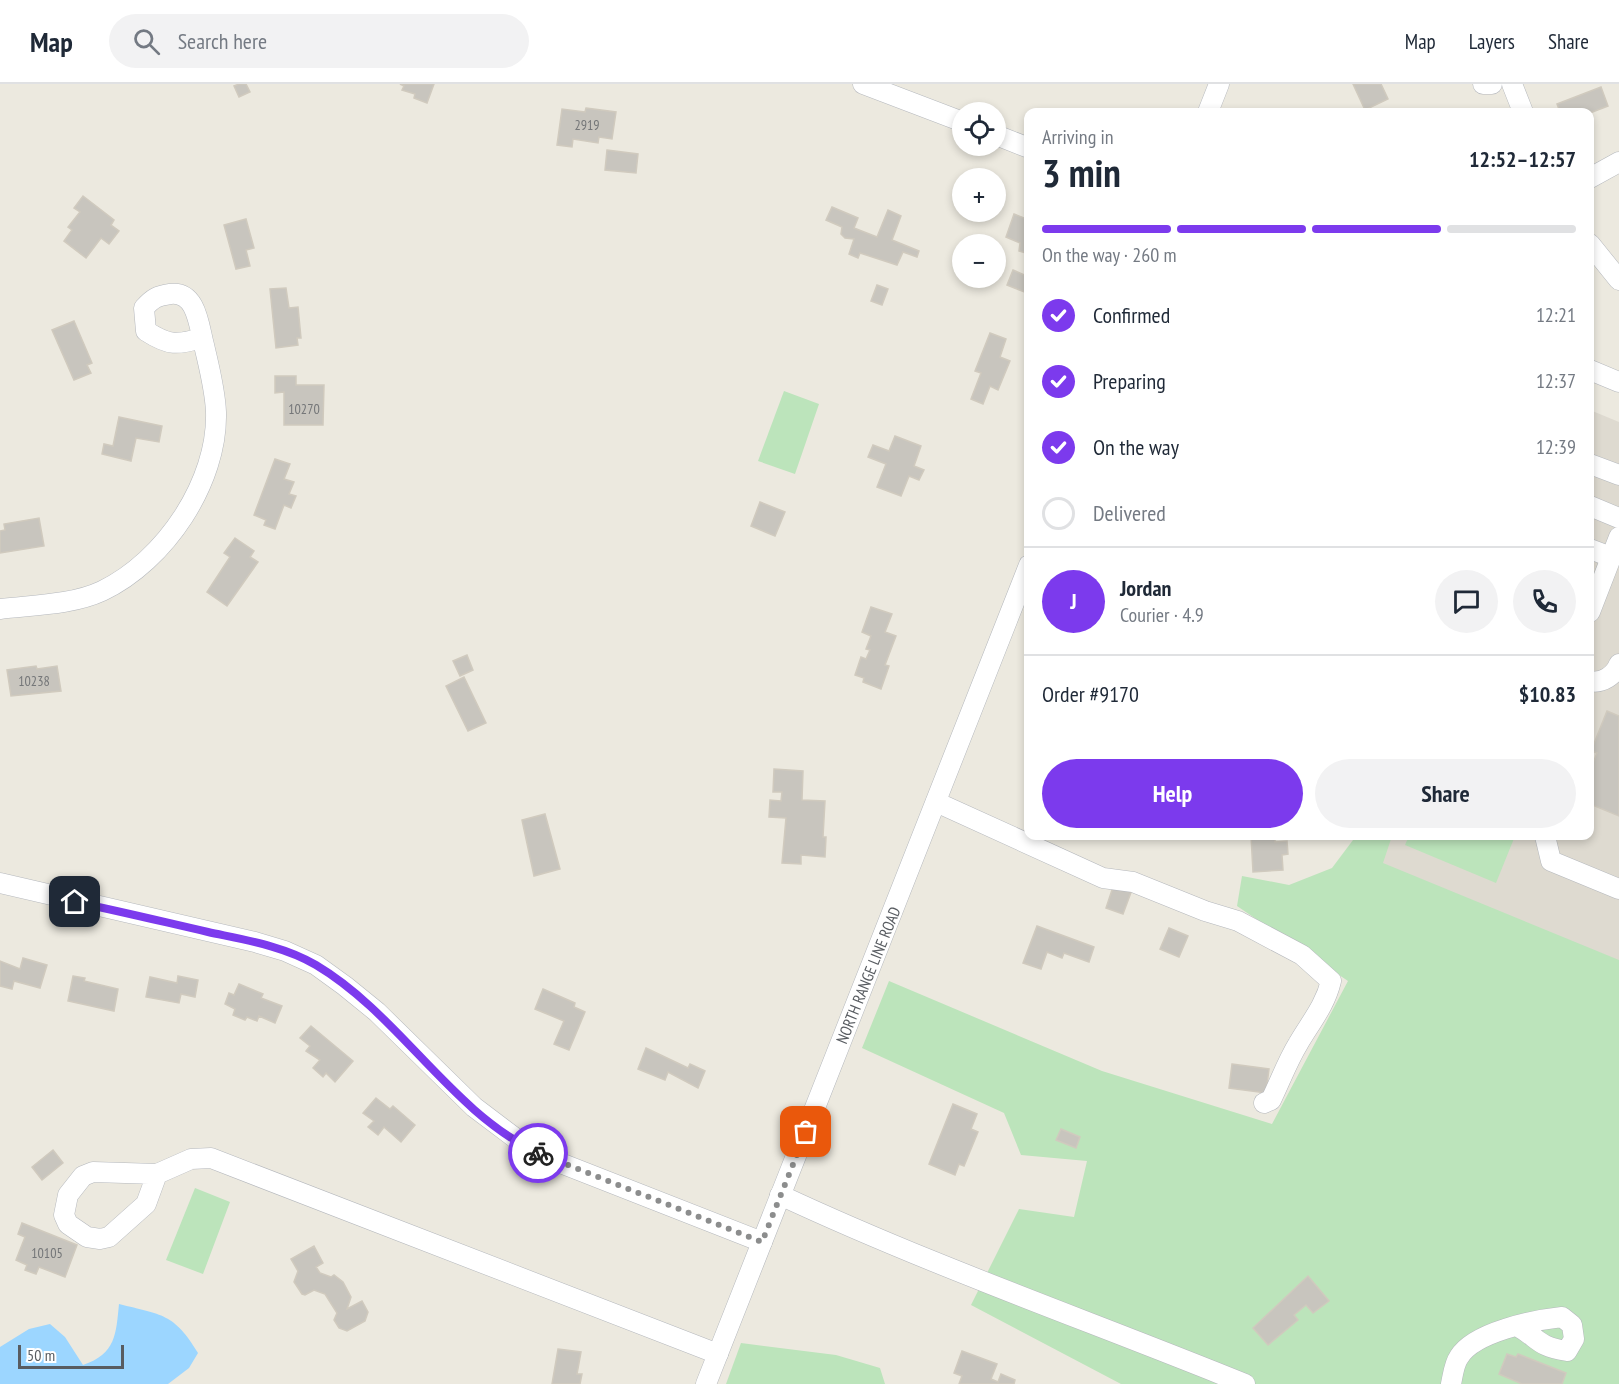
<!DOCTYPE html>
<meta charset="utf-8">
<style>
body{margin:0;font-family:"PT Sans Narrow",sans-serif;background:#f2f2f3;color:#1f2937;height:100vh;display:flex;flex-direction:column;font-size:22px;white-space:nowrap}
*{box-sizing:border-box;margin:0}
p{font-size:20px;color:#747a83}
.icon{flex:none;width:33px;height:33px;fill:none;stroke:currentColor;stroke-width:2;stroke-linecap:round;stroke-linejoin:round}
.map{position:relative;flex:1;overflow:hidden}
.panel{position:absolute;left:1024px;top:24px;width:570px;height:732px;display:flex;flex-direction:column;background:#fff;border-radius:12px;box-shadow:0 3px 9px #0003}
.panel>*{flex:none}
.buttons{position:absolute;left:952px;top:18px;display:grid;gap:12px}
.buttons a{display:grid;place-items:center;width:54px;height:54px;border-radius:50%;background:#fff;box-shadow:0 3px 9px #0003;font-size:30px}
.scale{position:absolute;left:18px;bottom:15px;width:106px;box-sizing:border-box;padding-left:6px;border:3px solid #585c61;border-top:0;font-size:16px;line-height:21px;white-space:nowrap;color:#585c61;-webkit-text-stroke:4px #fff;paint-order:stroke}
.pin{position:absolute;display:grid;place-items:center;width:51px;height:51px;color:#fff;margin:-26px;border-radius:12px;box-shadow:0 3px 9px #0006}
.courier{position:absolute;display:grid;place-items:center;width:60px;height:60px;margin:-30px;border:4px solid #7c3aed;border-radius:50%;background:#fff;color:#222;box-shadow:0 2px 8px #0007}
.head em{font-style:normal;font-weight:800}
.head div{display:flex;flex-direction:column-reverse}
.head{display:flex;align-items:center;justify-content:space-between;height:102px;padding:0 18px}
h1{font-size:39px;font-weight:800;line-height:45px}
.bar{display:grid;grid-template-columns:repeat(4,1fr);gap:9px 6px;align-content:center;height:72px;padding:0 18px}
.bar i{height:8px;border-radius:4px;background:#e0e1e3}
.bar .on{background:#7c3aed}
.bar p{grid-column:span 4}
.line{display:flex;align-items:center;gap:15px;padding:0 18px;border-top:2px solid #e0e1e3}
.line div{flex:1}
.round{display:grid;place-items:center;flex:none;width:63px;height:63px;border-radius:32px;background:#f2f2f3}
ol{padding:0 18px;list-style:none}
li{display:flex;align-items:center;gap:18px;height:66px}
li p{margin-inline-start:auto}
li .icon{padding:6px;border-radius:50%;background:#7c3aed;color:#fff;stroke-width:4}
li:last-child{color:#747a83}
li i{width:33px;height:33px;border:3px solid #e0e1e3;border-radius:50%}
.button{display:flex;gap:12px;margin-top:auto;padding:12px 18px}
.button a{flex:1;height:69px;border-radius:36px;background:#7c3aed;color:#fff;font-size:24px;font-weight:800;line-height:69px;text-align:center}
.button a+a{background:#f2f2f3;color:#1f2937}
header{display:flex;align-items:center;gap:36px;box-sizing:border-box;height:84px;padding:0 30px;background:#fff;border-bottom:2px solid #e0e1e3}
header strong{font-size:28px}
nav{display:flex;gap:33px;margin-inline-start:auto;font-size:21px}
.search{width:420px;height:54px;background:#f2f2f3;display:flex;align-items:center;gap:15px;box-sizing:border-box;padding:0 21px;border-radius:33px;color:#747a83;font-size:22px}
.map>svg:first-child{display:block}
.education{fill:#dedad0}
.green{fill:#bce4bb}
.water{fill:#9cd6ff}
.building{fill:#c8c5be;stroke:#d0cabe;stroke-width:1.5}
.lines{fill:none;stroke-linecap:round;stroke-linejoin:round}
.minor-casing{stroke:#b5b8bd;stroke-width:21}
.minor{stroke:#fff;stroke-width:20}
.done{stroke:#8c8d8d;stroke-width:6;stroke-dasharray:0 10.8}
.route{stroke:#7c3aed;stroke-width:8}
.labels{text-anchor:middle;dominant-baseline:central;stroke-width:4.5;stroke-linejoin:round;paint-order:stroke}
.number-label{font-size:14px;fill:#747678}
.street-label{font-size:16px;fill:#585c61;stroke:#fff}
</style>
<header>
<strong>Map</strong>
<div class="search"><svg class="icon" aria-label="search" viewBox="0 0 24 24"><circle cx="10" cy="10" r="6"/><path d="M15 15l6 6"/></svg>Search here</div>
<nav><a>Map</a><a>Layers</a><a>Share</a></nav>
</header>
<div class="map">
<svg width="1619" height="1300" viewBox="0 0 1619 1300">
<rect width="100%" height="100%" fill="#ece9df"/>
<path class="education" d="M1590,326L1619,338V1001L1332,887L1385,752H1590Z"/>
<g class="green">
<path d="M784,307L819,320L795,390L758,377Z"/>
<path d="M1356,752H1392L1383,779L1619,876V1300H1121L971,1221L1019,1125L1074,1133L1087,1077L1021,1071L1004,1029L862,964L889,897L1102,987L1272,1040L1348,897L1237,822L1242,792L1289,801L1332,784Z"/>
<path d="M1409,752H1515L1496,799L1405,761Z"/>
<path d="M195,1104L230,1118L203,1190L166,1176Z"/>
<path d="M741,1259L836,1271L880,1284L885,1300H726Z"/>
</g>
<path class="water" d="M119,1220C162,1231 174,1229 198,1269L189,1284L168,1300H0V1263L29,1245L50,1240L65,1253L83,1281C116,1270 116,1250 119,1220Z"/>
<g class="building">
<path d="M239,0H246L250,8L239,13L234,2Z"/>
<path d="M400,0H434L427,19L414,14L415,10L402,6L404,2Z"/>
<path d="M1353,0H1381L1388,15L1365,26Z"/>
<path d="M1601,3L1608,22L1590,29L1560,28L1557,20Z"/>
<path d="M586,24L616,28L612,55L599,53L598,59L573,55L572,63L557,61L562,25L585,28Z"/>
<path d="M607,66L638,70L636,89L605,86Z"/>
<path d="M83,112L114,136L111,141L119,147L109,160L101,154L86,174L64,157L72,146L68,143L80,128L74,124Z"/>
<path d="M832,123L858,134L854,144L877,153L888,126L901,132L892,156L919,167L917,173L903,168L897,181L860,169L858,174L849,170L854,155L845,154L841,150L842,143L826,136Z"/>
<path d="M1014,130L1029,136V170L1019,167L1020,159L1006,153Z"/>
<path d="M246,135L254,164L246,166L250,182L236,185L224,141Z"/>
<path d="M1013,186L1029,193L1027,209L1007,201Z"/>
<path d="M877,201L888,205L882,221L871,217Z"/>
<path d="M286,204L289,224L298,223L301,254H297L298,261L276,264L270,205Z"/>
<path d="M74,237L92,279L87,281L91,289L74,296L52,246Z"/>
<path d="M990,249L1006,255L1000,273L1010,277L998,306L990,302L983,320L971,315L981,289L975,287Z"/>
<path d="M275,292H296V301H324L323,341H284V308L275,309Z"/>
<path d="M119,333L162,342L159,358L136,354L131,377L102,370L104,360L113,362Z"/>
<path d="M895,352L921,362L914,382L924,386L919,396L909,392L901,412L877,403L886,380L868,373L873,361L889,367Z"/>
<path d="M275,375L290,380L284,395L294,398L289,410L296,412L291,424L284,421L275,445L264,441L266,436L254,431Z"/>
<path d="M760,418L785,428L775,452L751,442Z"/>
<path d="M39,434L44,462L0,469V447L5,446L4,440Z"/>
<path d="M235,454L254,467L250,473L258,478L227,522L207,508L230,473L224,469Z"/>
<path d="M871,523L892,530L885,548L896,552L885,581L889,582L881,605L863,598L864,594L855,591L861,573L866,575L870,566L866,565L871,552L862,548Z"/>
<path d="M467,571L473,586L460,592L453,577Z"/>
<path d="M36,582L37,585L57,582L61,607L11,612L7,586Z"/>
<path d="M464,593L486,639L468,647L446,602Z"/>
<path d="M1607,627L1619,632V732L1590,720V686L1597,669L1591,667Z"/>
<path d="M774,685L803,687L802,716L825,717L823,753H826L825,773L801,771V780L782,779L786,734L769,733L770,716L781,717L782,708H773Z"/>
<path d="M545,730L560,785L534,792L522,736Z"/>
<path d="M1251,752H1275V758L1287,757L1288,770L1282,771L1283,786L1253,788Z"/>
<path d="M1123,800L1133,803L1123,830L1106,824L1113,803L1121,806Z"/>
<path d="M1037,842L1094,863L1089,878L1064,869L1062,874L1047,868L1041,885L1023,879Z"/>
<path d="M1169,844L1188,852L1179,873L1160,865Z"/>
<path d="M23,874L47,881L40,904L14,897L12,905L0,902V877L20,885Z"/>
<path d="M73,892L85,894L84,897L118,905L114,927L68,917Z"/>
<path d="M178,892L198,896L195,913L181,910L179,919L146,913L150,893L177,899Z"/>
<path d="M239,900L263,910L261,914L282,922L275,939L259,932L257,937L247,933L245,936L233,931L235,925L225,920L229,909L234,911Z"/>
<path d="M543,905L575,919L574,923L585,928L569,966L554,960L564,937L535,925Z"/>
<path d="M311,942L353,977L335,998L326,989L323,993L313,984L320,976L306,967L310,962L300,954Z"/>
<path d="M646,964L688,984L690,980L705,987L698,1004L668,988L665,996L638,985Z"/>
<path d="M1232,980L1269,985L1266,1009L1229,1004Z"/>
<path d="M376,1014L390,1025L393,1022L415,1041L401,1058L384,1043L378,1051L368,1043L374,1037L363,1029Z"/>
<path d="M953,1020L977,1030L971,1045L978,1048L964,1082L959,1080L955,1091L929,1080Z"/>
<path d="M1061,1045L1080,1053L1076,1064L1056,1056Z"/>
<path d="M53,1066L63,1079L42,1096L32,1083Z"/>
<path d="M22,1139L77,1161L65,1193L39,1183L36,1190L25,1186L27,1181L16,1176L25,1153L18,1150Z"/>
<path d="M314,1162L323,1179L316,1183L320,1189L331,1193L334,1191L343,1198L351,1213L347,1225L362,1217L368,1228L365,1237L347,1247L339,1244L334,1236L337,1229L325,1210L314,1206L305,1211L302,1210L294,1198L298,1187L291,1175Z"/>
<path d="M1308,1192L1329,1217L1313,1229L1306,1221L1294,1231L1298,1236L1268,1261L1253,1244Z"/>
<path d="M558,1265L581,1268L577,1290H582L580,1300H552Z"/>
<path d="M962,1267L997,1280L991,1295L998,1298L1001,1290L1015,1296L1014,1300H959L962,1292L954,1289Z"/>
<path d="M1507,1270L1516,1273L1518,1270L1566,1289L1562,1300H1522L1499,1290Z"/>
</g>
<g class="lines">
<defs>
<g id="minor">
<path d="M863,0L963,38"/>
<path d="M1483,0H1492"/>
<path d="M1512,0L1523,28"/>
<path d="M1208,28L1219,0"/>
<path d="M996,51L1029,64"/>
<path d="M1590,94L1619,78"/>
<path d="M1590,160L1619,196"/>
<path d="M1590,286L1619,298"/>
<path d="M1590,380L1619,391"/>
<path d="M1590,422L1619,434"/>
<path d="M1590,465L1611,473"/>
<path d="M0,525C33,521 72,521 102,507C165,477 218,398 216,328C215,305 209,283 204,261C199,243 197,206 170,210C157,212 153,214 144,224L146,247C169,262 177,261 202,254"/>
<path d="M1590,528L1619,453"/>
<path d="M1590,597C1602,600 1615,591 1619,580"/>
<path d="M936,718L1103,794L1133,798L1205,827L1238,837L1302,871L1331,897C1325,922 1310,939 1298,960C1287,978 1280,998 1271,1016L1264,1019"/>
<path d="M1545,752L1551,777L1619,805"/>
<path d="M0,799L255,858L285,867L316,881L345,902L377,928L474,1023L527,1063L563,1080L762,1158"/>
<path d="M157,1090L146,1120L109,1153L100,1155L87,1153L68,1140L64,1131L68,1111L83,1092L93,1088L157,1090L191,1075L211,1074L718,1270"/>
<path d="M780,1111C932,1182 1090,1237 1245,1300"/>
<path d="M706,1300L1029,481"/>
<path d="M1451,1300C1453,1291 1454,1280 1459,1273C1474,1248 1534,1236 1562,1233L1572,1241L1574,1255L1567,1267C1536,1262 1540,1255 1517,1242"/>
</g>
</defs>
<use href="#minor" class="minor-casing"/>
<use href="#minor" class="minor"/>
</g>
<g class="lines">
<path class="done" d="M538,1069L762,1158L806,1048"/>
<path class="route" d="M75,818C119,827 164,838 208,848C245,856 284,862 316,881C400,931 450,1027 538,1069"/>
</g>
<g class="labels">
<g class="number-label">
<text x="587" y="41">2919</text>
<text x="304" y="325">10270</text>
<text x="34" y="597">10238</text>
<text x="47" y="1169">10105</text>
</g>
<g class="street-label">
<text transform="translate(868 891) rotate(-68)">NORTH RANGE LINE ROAD</text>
</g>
</g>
</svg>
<div class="buttons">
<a><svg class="icon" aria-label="locate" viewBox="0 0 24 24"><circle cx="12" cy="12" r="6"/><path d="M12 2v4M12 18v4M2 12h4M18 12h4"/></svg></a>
<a>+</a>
<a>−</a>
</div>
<div class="scale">50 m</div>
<div class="pin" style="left:806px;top:1048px;background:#ea580c"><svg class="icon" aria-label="bag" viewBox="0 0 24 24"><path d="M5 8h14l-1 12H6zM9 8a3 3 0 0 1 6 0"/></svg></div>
<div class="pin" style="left:75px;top:818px;background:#1f2937"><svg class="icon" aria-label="home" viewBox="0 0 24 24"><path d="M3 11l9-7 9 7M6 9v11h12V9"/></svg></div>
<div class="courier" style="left:538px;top:1069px"><svg class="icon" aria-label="bike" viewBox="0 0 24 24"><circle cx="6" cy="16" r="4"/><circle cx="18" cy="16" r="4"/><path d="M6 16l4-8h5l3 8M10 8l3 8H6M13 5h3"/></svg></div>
<section class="panel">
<div class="head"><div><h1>3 min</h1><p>Arriving in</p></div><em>12:52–12:57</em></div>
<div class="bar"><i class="on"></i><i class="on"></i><i class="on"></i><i></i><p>On the way · 260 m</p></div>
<ol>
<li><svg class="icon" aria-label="check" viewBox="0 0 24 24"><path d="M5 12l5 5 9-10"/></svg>Confirmed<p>12:21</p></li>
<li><svg class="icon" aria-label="check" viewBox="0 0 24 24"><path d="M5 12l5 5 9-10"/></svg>Preparing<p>12:37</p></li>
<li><svg class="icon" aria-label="check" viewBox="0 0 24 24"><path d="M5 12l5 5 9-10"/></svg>On the way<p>12:39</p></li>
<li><i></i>Delivered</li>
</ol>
<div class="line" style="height:108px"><b class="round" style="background:#7c3aed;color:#fff">J</b><div><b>Jordan</b><p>Courier · 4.9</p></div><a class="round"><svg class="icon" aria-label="chat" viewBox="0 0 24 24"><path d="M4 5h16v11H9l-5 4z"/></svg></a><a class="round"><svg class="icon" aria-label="phone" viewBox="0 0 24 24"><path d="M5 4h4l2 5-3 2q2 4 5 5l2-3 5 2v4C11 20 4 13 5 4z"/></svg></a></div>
<div class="line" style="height:78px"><div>Order #9170</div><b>$10.83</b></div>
<div class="button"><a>Help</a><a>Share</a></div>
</section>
</div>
